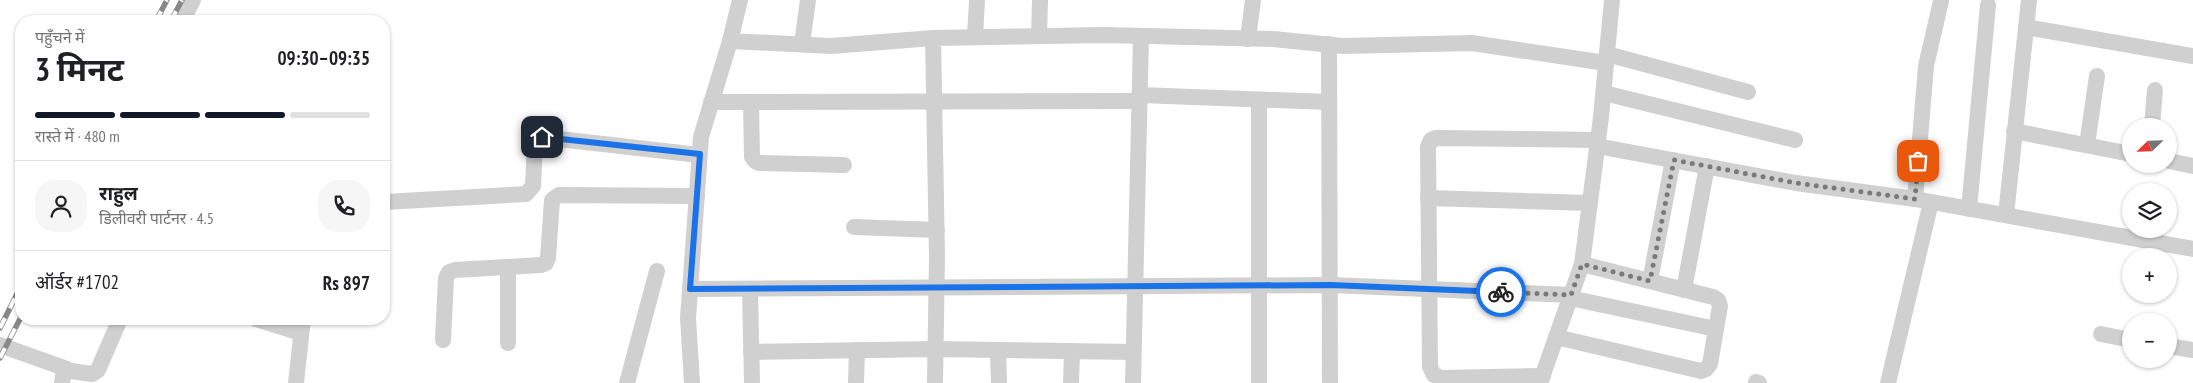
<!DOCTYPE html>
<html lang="hi">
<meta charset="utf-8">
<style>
body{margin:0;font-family:"PT Sans Narrow","Noto Sans Devanagari",sans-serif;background:#f6f6f6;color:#202124;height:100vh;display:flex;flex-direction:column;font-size:19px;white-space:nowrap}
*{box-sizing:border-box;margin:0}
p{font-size:16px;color:#757577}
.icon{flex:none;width:28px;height:28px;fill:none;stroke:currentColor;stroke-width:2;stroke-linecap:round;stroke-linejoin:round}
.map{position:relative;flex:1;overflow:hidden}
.details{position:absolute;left:15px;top:15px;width:375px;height:310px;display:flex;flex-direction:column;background:#fff;border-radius:20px;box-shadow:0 1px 4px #0004}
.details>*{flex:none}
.needle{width:32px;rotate:247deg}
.tools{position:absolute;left:2122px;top:118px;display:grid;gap:10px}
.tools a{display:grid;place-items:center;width:55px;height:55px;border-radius:50%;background:#fff;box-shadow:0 1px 4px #0004;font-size:25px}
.pin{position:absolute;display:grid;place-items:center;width:42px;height:42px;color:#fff;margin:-21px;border-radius:10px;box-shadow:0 2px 8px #0006}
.courier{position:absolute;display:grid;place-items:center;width:50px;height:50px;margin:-25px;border:4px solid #1a73e8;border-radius:50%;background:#fff;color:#222;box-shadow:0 1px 6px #0007}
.summary em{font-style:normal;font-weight:700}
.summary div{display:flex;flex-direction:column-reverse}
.summary{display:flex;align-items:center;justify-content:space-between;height:85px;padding:0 20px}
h1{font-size:32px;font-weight:700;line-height:38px}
.bar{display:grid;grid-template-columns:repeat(4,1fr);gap:8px 5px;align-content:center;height:60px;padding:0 20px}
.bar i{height:6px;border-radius:4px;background:#e0e0e0}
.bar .selected{background:#111827}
.bar p{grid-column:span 4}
.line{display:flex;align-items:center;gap:12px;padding:0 20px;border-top:1px solid #e0e0e0}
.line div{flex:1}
.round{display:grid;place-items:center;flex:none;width:52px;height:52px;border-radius:20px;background:#f6f6f6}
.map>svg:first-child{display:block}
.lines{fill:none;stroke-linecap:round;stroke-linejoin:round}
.minor{stroke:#d0d0d0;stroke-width:16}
.rail-casing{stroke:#888;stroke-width:5.5}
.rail{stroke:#fff;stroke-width:4;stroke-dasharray:11;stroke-linecap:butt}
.done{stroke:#7a7a7a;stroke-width:5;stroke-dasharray:0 9}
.route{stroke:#1a73e8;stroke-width:6}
</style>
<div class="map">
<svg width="2193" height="383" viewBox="0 0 2193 383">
<rect width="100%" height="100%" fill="#fff"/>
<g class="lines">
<g class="minor">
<path d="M740,0L730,41L831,46L933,38"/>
<path d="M182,21L193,0"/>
<path d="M2026,27L2193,56"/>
<path d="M1039,36L1040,0"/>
<path d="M975,37L977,0"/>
<path d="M1248,39L1253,0"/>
<path d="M802,44L808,0"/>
<path d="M1329,44L1330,383"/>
<path d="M1607,54L1748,92"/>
<path d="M1604,93L1795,140"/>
<path d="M1140,95L1329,102"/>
<path d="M711,102L1139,101"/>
<path d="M751,103L752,157L755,161L759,163L844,165"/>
<path d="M2152,126L2155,90"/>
<path d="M2014,131L2131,154"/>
<path d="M2087,145L2097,76"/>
<path d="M1597,146L1796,183L1915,199L2193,249"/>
<path d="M2169,161L2193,166"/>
<path d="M1428,198L1589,203"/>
<path d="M1915,199L1926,66L1941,1"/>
<path d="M384,202L526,194L533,186L535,144L542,137L699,155"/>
<path d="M1969,209L1988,5"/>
<path d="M2006,215L2029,0"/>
<path d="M854,227L937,230"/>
<path d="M508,267V343"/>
<path d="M1650,281L1673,160"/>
<path d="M690,289L1331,285L1571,295"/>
<path d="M750,289L752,383"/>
<path d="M1684,290L1707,166"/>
<path d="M1570,298L1716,329"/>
<path d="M256,319L301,333"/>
<path d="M2101,334L2131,340"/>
<path d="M1556,337L1701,371L1706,369L1710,364L1720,306L1718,300L1713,297L1582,264"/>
<path d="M443,340L446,278L449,272L455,270L541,265L546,263L548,258L552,200L559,195L697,196"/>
<path d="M0,345L67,369"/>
<path d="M2169,346L2193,350"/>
<path d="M998,350L999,383"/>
<path d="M751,352L935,349L1133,352"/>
<path d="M1543,376L1441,378L1434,375L1430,367L1428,147L1431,140L1436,138L1598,140"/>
<path d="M1756,382L1759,383"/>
<path d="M62,383L64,370L92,374L98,370L120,319"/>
<path d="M296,383L303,319"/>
<path d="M627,383L657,271"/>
<path d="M692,383L688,318L701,137L730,41"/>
<path d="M856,383L857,350"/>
<path d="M935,383L937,256L933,38L1105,35L1273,39L1343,46L1472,43L1606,63"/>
<path d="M1071,383L1072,351"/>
<path d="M1133,383L1141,36"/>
<path d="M1259,383V100"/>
<path d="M1540,383L1582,264L1601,117L1612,0"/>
<path d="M1888,383L1931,202"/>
</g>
<defs>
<g id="rail">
<path d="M156,21L167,0"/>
<path d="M171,21L182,0"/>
<path d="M0,328L21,286"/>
<path d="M0,358L21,317"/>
</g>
</defs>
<use href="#rail" class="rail-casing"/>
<use href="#rail" class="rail"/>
</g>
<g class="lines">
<path class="done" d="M1501,292L1571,295L1582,264L1650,281L1674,160L1796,183L1915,199L1918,161"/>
<path class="route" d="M542,137L700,154L690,289L1331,285L1501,292"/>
</g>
</svg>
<div class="tools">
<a><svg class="needle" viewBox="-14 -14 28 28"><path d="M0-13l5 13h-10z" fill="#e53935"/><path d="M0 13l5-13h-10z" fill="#757577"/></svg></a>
<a><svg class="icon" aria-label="layers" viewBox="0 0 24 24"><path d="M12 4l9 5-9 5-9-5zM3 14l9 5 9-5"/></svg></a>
<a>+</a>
<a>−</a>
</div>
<div class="pin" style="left:1918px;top:161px;background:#ea580c"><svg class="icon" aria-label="bag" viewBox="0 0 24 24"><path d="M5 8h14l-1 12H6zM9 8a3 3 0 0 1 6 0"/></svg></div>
<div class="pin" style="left:542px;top:137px;background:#1f2937"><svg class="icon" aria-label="home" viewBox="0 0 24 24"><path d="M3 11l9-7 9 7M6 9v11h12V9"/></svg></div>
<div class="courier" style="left:1501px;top:292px"><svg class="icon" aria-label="bike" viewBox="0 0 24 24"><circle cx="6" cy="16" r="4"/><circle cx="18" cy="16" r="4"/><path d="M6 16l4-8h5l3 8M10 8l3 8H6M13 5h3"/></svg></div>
<section class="details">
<div class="summary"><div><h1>3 मिनट</h1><p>पहुँचने में</p></div><em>09:30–09:35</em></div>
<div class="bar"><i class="selected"></i><i class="selected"></i><i class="selected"></i><i></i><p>रास्ते में · 480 m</p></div>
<div class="line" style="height:90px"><a class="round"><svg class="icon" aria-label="person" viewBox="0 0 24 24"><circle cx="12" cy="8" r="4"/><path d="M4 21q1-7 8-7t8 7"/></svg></a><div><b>राहुल</b><p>डिलीवरी पार्टनर · 4.5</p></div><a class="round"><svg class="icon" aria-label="phone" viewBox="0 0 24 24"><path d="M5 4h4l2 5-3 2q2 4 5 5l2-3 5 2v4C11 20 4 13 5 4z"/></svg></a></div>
<div class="line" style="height:65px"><div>ऑर्डर #1702</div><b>Rs 897</b></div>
</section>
</div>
